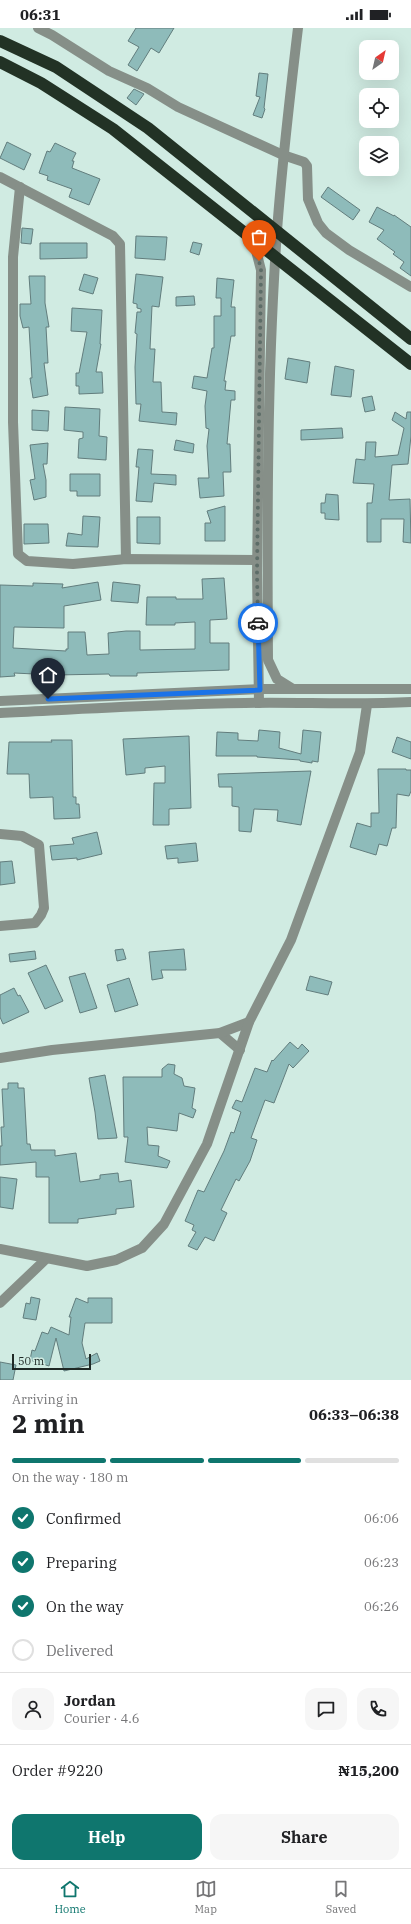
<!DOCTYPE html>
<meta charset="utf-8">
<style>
body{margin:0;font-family:"IBM Plex Serif",serif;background:#f6f6f6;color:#202124;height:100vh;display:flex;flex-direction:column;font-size:15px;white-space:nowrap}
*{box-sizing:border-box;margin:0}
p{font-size:13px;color:#757577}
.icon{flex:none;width:22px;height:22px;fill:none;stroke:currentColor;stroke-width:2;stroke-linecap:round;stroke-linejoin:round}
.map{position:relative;height:1352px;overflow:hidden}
.drawer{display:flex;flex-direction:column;background:#fff;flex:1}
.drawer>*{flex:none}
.needle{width:26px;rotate:34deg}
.buttons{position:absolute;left:359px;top:12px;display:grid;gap:8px}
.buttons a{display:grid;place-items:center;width:40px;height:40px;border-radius:8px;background:#fff;box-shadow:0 4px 16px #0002;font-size:20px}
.scale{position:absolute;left:12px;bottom:10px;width:79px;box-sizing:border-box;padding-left:4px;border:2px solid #1f2926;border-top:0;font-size:11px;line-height:14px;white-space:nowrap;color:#1f2926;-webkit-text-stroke:3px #d0ebe2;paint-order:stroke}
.pin{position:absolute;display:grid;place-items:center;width:34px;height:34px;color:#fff;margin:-41px -17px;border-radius:50% 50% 50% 0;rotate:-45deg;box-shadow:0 0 4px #0007}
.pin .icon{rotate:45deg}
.courier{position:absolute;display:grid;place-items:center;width:40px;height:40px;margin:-20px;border:3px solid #1a73e8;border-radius:50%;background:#fff;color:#222;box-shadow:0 1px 5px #0007}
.headline em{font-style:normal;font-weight:800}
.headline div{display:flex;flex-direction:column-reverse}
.headline{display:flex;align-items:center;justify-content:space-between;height:68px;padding:0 12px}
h1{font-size:26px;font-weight:800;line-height:30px}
.bar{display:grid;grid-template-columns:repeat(4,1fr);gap:6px 4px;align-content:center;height:48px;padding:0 12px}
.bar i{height:5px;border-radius:3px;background:#e0e0e0}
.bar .on{background:#0f766e}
.bar p{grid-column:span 4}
.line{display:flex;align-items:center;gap:10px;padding:0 12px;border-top:1px solid #e0e0e0}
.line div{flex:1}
.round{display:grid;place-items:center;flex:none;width:42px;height:42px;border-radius:12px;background:#f6f6f6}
ol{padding:0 12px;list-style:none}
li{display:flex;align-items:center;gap:12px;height:44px}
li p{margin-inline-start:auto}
li .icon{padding:4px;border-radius:50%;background:#0f766e;color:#fff;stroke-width:4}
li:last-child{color:#757577}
li i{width:22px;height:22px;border:2px solid #e0e0e0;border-radius:50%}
.button{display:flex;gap:8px;margin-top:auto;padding:8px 12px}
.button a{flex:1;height:46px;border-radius:12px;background:#0f766e;color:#fff;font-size:16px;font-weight:800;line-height:46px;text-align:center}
.button a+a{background:#f6f6f6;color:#202124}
.status{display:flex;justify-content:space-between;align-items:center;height:28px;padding:0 20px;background:#fff;direction:ltr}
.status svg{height:11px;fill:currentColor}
.tabs{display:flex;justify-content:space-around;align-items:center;height:56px;border-top:1px solid #e0e0e0;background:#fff;font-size:11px;color:#757577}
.tabs a{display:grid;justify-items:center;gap:2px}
.tabs .on{color:#0f766e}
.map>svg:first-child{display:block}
.building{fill:#8ebbba;stroke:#627d7d}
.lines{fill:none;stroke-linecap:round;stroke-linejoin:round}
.minor{stroke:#868f88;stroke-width:10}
.highway{stroke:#223225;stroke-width:12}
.done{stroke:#5d6d68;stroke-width:4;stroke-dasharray:0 7.2}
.route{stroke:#1a73e8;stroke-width:5}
</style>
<div class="status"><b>06:31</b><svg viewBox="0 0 49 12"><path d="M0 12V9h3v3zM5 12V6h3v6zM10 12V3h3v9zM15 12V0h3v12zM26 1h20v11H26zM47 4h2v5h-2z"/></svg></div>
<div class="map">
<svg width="411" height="1352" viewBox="0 0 411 1352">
<rect width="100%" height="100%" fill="#d0ebe2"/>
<g class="building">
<path d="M136,0H174L159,25L151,20L137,43L128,37L139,19L128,13Z"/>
<path d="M259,45L268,46L264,80L265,81L262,90L253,87L260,69L256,68Z"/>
<path d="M134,61L144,66L136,77L127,70Z"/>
<path d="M7,114L31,126L24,142L0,130Z"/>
<path d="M55,115L76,125L72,133H74L72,140L100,151L89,177L69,169L72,161L47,152L48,148L39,145L47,123L50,124Z"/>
<path d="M328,159L360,182L353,192L321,169Z"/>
<path d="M377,179L394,188V187L411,199V248L400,240L404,234L393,226L395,224L377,211L384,202L369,194Z"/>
<path d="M22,200L33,201L31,216L21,215Z"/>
<path d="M136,208L167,209L165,232L135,230Z"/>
<path d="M193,214L202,216L199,227L190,224Z"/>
<path d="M40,215H87V230L40,231Z"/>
<path d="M84,246L98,250L93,266L79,262Z"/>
<path d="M136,246L163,249L159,279L152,278L150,321H155L153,354H161L162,384L177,385L176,397L139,393L141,376H136L135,339L137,306L135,305L137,284H141V281L137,280V276L133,275Z"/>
<path d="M29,248H45V275L49,299H46L48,335H44L48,367L33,370L30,350H32L29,299L23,300L20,288V276H31Z"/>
<path d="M217,250L234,252L231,279H235V308H231L224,353H226L225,362L235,363V372H231L227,416H230L231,444H223L224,468L200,470L198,450H209L207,418L209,401L206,400L205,378L207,363L192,360L194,348L207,350L212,320H214V288H221V270H216Z"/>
<path d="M194,268L195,277L176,278V269Z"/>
<path d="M72,280L102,282L100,316H101L96,344H102L103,365L79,366V358H76V345H79L87,304L71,303Z"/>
<path d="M288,330L310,334L307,355L285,351Z"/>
<path d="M335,338L354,342L351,369L331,367Z"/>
<path d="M372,368L375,382L365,384L362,370Z"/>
<path d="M65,379L100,381L99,408L107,409L106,432L78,430L79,411L83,410V404L64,402Z"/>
<path d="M32,382L49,383L48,403L32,402Z"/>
<path d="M395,384L406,391L407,384H411V408L408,436L392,437L389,472L410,471L411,515L403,514L404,491H381V514H367V475H372L374,456L353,455L356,431L365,432L366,414H376L375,429L398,427L404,400L392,392Z"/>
<path d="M342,400L343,410L301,412V402Z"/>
<path d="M176,412L194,416L193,425L174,422Z"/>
<path d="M48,415L47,436H43L46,452V469L34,472L30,452L35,451L30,417Z"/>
<path d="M138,421L153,422L151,446L176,447V457L154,455L152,474L136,473L139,439H136Z"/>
<path d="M70,446H100V468H77V463H70Z"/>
<path d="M326,466L338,467L339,492L325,491V485H321V475H325Z"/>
<path d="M225,478V513H205V495H211L207,483Z"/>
<path d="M83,488L100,489L98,519L66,518L68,505L82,507Z"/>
<path d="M137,489H160V516L137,515Z"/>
<path d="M24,496H48L49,515L24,516Z"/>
<path d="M224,550L227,591L210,592V615H229V642L137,645V648H110L109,646L55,647L14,645L15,648L0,649V557L33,558V555L63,556L62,560L98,554L101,572L64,578V600L14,599L13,620L66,623V621H68V604H85L87,627L109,626L108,605L126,603H140V622L195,621V594L175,595V597H146L147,569H176V571H203L202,551Z"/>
<path d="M113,554L140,557L138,575L111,573Z"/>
<path d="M259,702L280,704L279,720L301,726L303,702L321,704L318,734L312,733V735L300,733V732L257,729V728H216L217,704L238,705V712L258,713Z"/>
<path d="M189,708L191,780L169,781V797H153L154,755H165V738L145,740V745L126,747L123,711Z"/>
<path d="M397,709L411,714V731L392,724Z"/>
<path d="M51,712H72L73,769H76V776H79L80,790L54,791L53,769L30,770L29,746H7L9,714H52Z"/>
<path d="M378,741H406V742H411V763L409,768L397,766L396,800H392L387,818L379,816L376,827L350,819L357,795L371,799V785H379Z"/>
<path d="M311,743L301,797L277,793L278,782L254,781L251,804L239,803V779L232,778V759H219L218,746Z"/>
<path d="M97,804L102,826L77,832V830L52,832L50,818L74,816L72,810Z"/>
<path d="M196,815L198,833L178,835V830L167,831L165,818Z"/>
<path d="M12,833L15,855L0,857V834Z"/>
<path d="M123,921L126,931L117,933L115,922Z"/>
<path d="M184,921L186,942H161L163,950L152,952L149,924Z"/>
<path d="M35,923L36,931L10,934L9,926Z"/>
<path d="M46,937L63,973L45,981L28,945Z"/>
<path d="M85,945L97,980L80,985L69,949Z"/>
<path d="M310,948L332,954L328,967L306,962Z"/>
<path d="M129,950L138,977L115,984L107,957Z"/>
<path d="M14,960L18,968L20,967L29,984L3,996L0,989V967Z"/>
<path d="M290,1014L298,1021L302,1016L309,1023L293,1040L289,1036L274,1075L265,1072L251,1110L257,1112L250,1133L239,1153L236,1151L221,1182L227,1185L214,1213L205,1209L197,1222L188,1218L196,1204L192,1202L194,1197L185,1193L198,1162L204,1164L224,1123L231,1104L234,1105L241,1084L232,1080L236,1072L242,1074L255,1040L267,1044L272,1032L273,1033Z"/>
<path d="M168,1036L175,1037L174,1046L182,1050L184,1058L195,1060L192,1080L196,1082L193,1090L179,1085L177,1103L147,1099L148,1117L159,1118L158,1128L170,1133L167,1140L125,1134L128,1109H124L123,1049H162V1041Z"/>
<path d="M105,1047L117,1110L98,1111L95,1084L89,1050Z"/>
<path d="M8,1055H18V1060H24L27,1116H30L31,1122H55V1128L76,1125L80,1154L100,1151V1147L118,1145L119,1154L131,1152L134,1179L116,1181V1186L78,1191V1195H49V1149H36V1134L0,1137V1118H2L1,1099H4L2,1061H8Z"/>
<path d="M0,1149L17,1151L13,1181L0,1179Z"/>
<path d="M31,1269L40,1271L36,1292L23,1290L26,1275L30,1276Z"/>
<path d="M76,1270L88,1275V1270H112V1295H85L82,1315L86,1331L97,1325L100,1333L93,1336L64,1343L56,1310L49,1338L30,1332L32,1322L35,1323L42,1304L48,1306L51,1299L69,1307L71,1289H69Z"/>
<path d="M0,1334L16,1337L13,1352H0Z"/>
</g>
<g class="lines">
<g class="minor">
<path d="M38,0L52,7L109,43L147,60L178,79L283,127L304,134L307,138L308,171L318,195L326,205L349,222L411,259"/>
<path d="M0,149L113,208L120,216L126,531"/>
<path d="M20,159L13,229V394L18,526L27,533L73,536L126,531L257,532"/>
<path d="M253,211L261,242L257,545L259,675"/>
<path d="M293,661L277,651L268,632C267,489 267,345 277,203C282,135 290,67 298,0"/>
<path d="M0,673L260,661H411"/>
<path d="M0,685C82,681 163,676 245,675C300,674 356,677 411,674"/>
<path d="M0,806L22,808L39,817L44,880L41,887L35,895L0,898"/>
<path d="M220,1005L240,1022"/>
<path d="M0,1030L52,1022L220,1005L249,994"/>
<path d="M0,1221L87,1238L116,1232L142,1220L164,1196L207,1116L249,994L291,912L360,724L367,677"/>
<path d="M0,1275L46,1231"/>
</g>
<g class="highway">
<path d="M0,13L56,39L148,100L411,311"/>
<path d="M0,34L41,55L113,101L411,336"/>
</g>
</g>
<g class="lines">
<path class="done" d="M258,595L257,545L261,242L259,233"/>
<path class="route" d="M48,671L260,662L258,595"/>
</g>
</svg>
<div class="buttons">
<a><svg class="needle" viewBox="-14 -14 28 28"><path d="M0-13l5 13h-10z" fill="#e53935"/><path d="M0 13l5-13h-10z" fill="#757577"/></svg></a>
<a><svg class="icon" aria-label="locate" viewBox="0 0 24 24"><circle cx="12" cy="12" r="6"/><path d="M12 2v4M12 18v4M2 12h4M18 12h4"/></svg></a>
<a><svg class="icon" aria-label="layers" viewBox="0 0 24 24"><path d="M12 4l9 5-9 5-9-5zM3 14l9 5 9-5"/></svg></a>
</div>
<div class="scale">50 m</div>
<div class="pin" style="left:259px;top:233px;background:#ea580c"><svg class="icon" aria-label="bag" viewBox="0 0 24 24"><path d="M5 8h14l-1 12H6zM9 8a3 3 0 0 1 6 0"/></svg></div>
<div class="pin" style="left:48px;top:671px;background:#1f2937"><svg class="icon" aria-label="home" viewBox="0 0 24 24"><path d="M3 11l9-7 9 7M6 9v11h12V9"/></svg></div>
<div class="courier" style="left:258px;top:595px"><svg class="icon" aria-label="car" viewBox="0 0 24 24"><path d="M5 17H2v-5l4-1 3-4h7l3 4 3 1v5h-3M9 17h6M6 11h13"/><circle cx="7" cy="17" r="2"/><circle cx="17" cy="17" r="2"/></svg></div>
</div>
<section class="drawer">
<div class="headline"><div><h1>2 min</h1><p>Arriving in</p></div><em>06:33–06:38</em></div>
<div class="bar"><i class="on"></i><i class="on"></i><i class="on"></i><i></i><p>On the way · 180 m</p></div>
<ol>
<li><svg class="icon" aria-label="check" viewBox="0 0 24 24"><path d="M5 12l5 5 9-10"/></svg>Confirmed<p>06:06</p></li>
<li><svg class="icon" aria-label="check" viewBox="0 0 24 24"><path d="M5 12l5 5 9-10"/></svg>Preparing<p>06:23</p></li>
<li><svg class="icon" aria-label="check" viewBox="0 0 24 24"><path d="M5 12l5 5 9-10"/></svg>On the way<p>06:26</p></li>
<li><i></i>Delivered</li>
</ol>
<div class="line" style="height:72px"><a class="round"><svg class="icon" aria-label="person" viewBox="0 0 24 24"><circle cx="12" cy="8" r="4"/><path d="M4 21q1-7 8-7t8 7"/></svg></a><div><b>Jordan</b><p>Courier · 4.6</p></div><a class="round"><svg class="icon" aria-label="chat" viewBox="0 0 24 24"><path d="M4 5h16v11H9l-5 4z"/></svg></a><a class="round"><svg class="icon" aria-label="phone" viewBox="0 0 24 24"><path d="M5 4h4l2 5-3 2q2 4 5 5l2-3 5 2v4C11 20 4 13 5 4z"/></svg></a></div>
<div class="line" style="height:52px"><div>Order #9220</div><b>₦15,200</b></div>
<div class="button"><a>Help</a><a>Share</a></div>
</section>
<nav class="tabs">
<a class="on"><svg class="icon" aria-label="home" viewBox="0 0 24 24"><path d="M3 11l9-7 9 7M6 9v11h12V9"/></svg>Home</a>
<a><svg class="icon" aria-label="map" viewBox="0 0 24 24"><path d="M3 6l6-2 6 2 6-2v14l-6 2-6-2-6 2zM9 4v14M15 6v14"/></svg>Map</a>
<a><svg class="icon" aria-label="saved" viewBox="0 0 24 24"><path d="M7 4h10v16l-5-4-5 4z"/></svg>Saved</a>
</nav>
